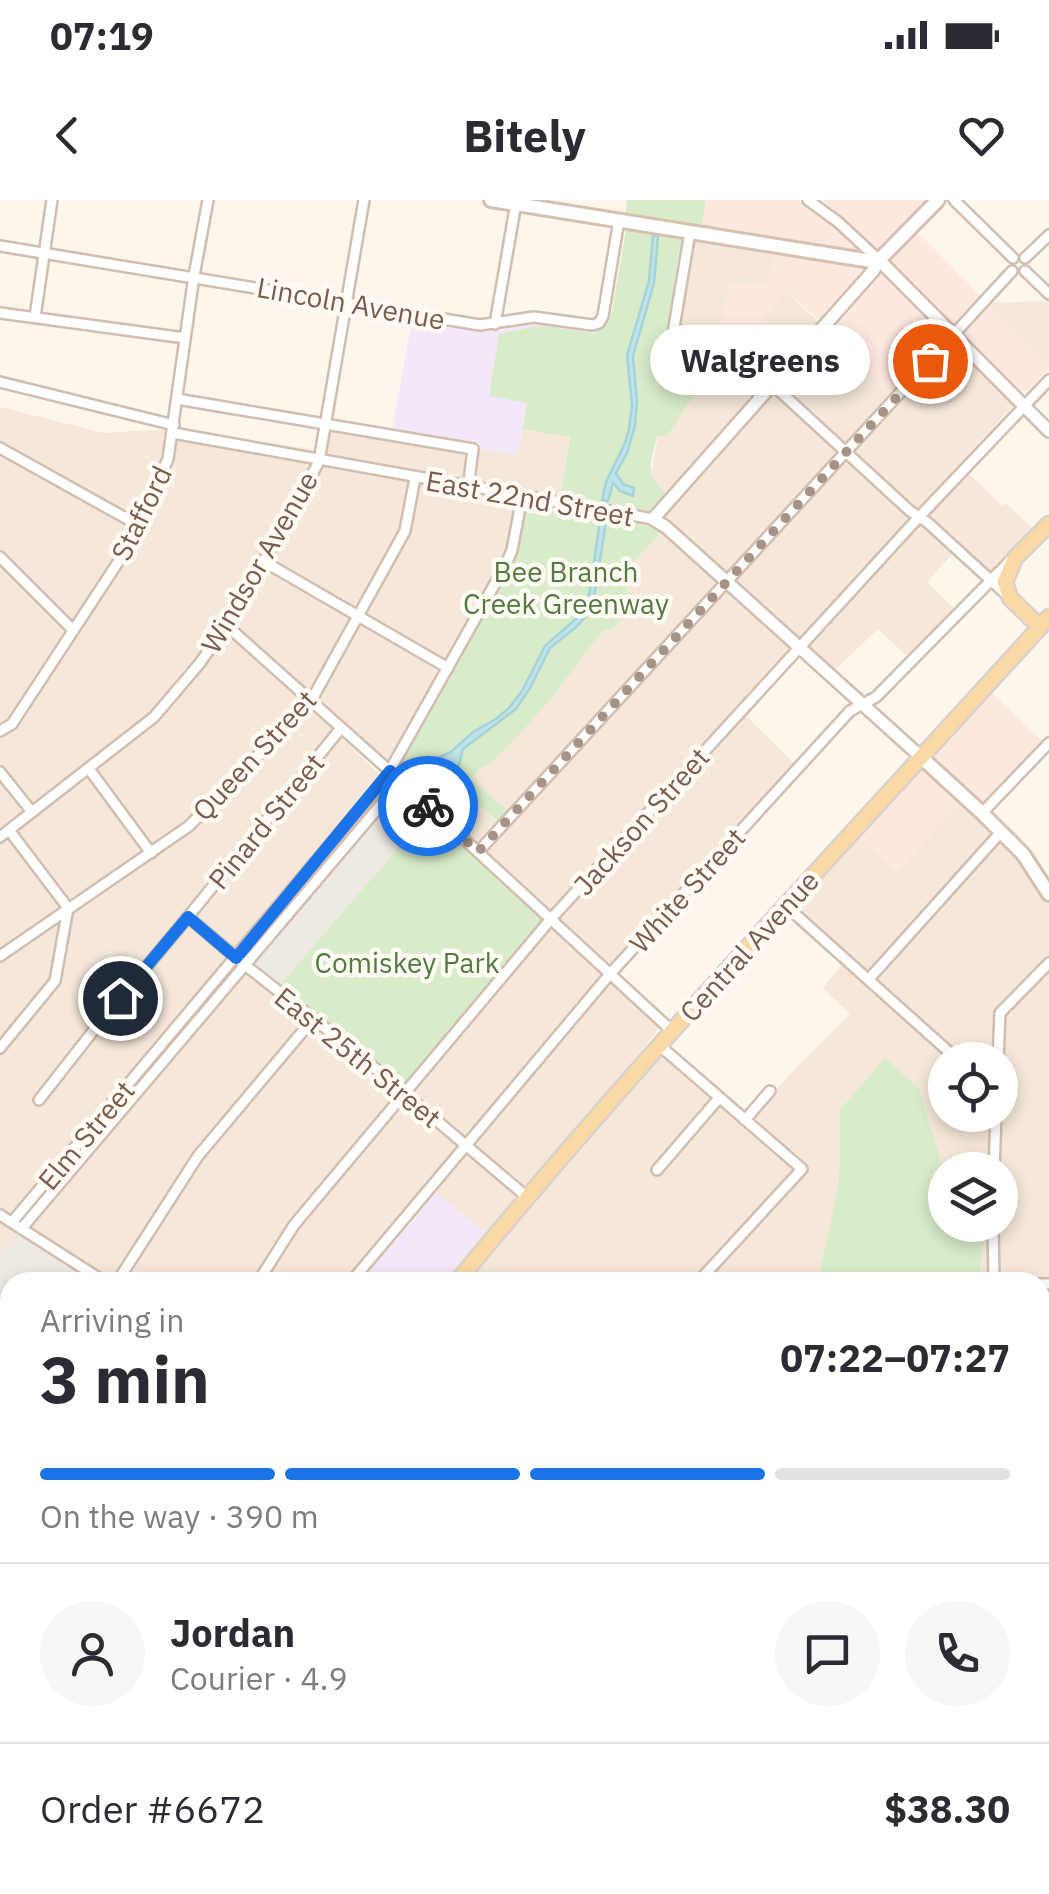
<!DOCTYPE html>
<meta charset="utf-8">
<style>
body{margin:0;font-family:"IBM Plex Sans",sans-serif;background:#f7f7f7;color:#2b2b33;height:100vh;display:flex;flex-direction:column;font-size:38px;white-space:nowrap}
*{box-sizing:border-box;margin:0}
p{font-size:32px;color:#7c7c81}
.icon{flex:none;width:55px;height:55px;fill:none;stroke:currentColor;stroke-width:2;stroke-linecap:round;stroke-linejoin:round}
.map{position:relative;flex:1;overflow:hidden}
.side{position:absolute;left:0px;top:1072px;width:1050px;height:622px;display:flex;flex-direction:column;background:#fff;border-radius:30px 30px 0 0;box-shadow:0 5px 15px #0003}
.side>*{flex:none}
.tools{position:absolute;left:928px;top:842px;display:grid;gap:20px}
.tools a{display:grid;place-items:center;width:90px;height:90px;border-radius:50%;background:#fff;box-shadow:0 5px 15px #0003;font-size:50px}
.pin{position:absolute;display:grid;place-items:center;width:85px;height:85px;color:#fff;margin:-42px;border:5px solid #fff;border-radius:50%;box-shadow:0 2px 10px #0007}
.courier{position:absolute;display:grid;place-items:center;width:100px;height:100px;margin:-50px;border:8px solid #1a73e8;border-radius:50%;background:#fff;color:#222;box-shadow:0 2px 12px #0007}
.bubble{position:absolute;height:70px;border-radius:35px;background:#fff;box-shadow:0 5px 15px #0003;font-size:32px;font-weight:700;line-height:70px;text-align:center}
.headline em{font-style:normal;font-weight:700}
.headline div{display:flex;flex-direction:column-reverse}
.headline{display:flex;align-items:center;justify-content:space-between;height:170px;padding:0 40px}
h1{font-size:65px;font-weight:700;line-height:75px}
.bar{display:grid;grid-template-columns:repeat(4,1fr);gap:15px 10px;align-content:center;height:120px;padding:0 40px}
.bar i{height:12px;border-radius:8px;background:#e1e1e2}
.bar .on{background:#1a73e8}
.bar p{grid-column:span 4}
.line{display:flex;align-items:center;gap:25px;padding:0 40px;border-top:2px solid #e1e1e2}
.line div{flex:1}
.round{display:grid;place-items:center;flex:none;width:105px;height:105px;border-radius:52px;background:#f7f7f7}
.status{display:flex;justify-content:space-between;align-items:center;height:70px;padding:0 50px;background:#fff;direction:ltr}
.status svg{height:28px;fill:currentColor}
header{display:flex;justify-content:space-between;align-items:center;height:130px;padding:0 40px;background:#fff;font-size:45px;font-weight:700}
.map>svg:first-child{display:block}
.residential{fill:#f5e8da;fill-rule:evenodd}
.commercial{fill:#fde8e0}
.industrial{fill:#efe9e4}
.education{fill:#f3e8fa}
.green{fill:#d8ecc9}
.water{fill:#bfe3e8;stroke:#a5d3da;stroke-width:2.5}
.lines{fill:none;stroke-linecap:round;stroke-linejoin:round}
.minor-casing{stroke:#d1beb0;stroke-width:14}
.tertiary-casing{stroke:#d1beb0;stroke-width:16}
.secondary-casing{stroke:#d6c0b0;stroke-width:18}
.primary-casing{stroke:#dad1cd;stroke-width:19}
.minor{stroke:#fff;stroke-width:9}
.tertiary{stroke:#fff;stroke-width:11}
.secondary{stroke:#fff;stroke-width:12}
.primary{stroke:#fbd9a5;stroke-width:14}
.done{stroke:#a89285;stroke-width:10;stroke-dasharray:0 18}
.route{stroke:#1a73e8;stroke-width:12}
.labels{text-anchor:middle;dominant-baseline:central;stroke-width:9;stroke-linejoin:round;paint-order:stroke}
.street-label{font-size:28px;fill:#7a5c4d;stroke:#fffaf3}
.park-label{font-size:28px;fill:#537a41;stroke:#fffaf3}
</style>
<div class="status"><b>07:19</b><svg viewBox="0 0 49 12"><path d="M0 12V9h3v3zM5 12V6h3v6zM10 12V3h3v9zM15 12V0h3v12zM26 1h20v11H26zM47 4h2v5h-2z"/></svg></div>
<header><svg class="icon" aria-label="back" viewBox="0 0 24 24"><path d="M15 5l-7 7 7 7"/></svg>Bitely<svg class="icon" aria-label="heart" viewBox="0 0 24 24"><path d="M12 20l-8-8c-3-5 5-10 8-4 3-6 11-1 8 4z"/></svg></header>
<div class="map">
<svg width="1049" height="1694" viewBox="0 0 1049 1694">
<rect width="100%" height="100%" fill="#fdf6ec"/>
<g class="residential">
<path d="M697,42L777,53L765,86L729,82L717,153L734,156L785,91L868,167L866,171L898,201L950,146L955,144L1012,202V207L959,264L1002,306L1006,303L1034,330L990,379L957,349L927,382L958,413L909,458L878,429L832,473L803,448L744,514L796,565L610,781L660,827L555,958L664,840L752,916L797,867L850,814L823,788L848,756L787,699L850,629L962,600L1025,667L1049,705V1595L1040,1601V1082H979L984,1025H1000V970H945V974L919,889L840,910L839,981L818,1082H442L484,1032L436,993L360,1082H100L19,1029L0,1056V207L104,233L168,229L326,251L330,233L334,230L465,252L479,248L517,255L523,229L570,237L561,296L518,289L505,358L452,450L453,460L445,474L390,559L387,561L382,558L320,501L312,509L381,576L236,750L323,821L550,720L457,628L479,605L497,622L507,612L471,579L480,569L492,562L554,495L602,431L615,427L631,364L661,332L654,327L618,321L621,307L651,311L667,293L655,283L651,276L658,235L702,182L670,181L693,45ZM945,860H1000V915H945Z"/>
<path d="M1049,101V165L987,103Z"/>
<path d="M10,1281V1685H701L695,1694H0V1298Z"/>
<path d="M753,1685H981L979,1694H747Z"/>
</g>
<g class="commercial">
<path d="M706,0H798L835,25L863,53L715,30L718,27L702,23Z"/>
<path d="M822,0H928L878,49Z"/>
<path d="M916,31L1049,165V169L1027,191H1019L955,128L891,194L865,171L868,167L828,128Z"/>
<path d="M777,53L868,67L821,121L785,91L739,150L718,146L729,82L764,86Z"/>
<path d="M983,484L1049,548L982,620L962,601L897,672L850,629Z"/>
</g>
<g class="industrial">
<path d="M401,587L429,612L279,786L252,762Z"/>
<path d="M18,1029L100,1082H10V1281L0,1298V1056Z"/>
</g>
<g class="education">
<path d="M412,120L495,131L541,122L593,131L598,130L582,239L523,229L517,255L479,248L470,244L392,230Z"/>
<path d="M436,993L484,1032L442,1082H360Z"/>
</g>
<g class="green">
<path d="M627,0H706L702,23L718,27L702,26L717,29L715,30L674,23L672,35L684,40L679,52L667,134L669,141L676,150L671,181H703L667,236H657C651,266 643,272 668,295L651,311L620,308L619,321L654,327L661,332L631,364L625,388L637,399L615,427L602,431L554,495L525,528L492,562L480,569L471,579L508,611L498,622L479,605L457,628L400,574L398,567C410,545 424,524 435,501C445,482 446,465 464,451L512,367L518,352L527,306L531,304L587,316L590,302L561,296L570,237L523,229L527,203L489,196L499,134L540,125L597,134L595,131L607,123L611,116L626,30L629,28L625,16Z"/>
<path d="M429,612L547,725L404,893L279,786Z"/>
<path d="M885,858L919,889L945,974V1025H984L979,1082H818L839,981L840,910Z"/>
<path d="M1049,1595V1686L1045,1694H979L981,1685H1040V1601Z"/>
</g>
<g class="water">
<path d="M653,35L658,36L654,83L633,156L637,201L635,226L627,253L616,273L623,284L634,288L633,296L620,291L613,283L608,301L602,300L606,282L625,243L629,229L632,205L627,155L649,81Z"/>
<path d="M600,321L606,322L594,398L588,414L575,428L550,448L530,488L516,509L463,549L457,572L452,574L453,572L441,567L439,571L435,563L437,558L451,552L473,532L496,519L509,508L522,491L545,446L579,416L589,396Z"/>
</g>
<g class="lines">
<defs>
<g id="minor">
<path d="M808,0L838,22L879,60"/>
<path d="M954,0L1013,58"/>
<path d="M690,32L673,133L674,140L737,152L910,311L927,322L1008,396"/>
<path d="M0,46L480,125L534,117L592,125L599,123L603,116L619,20"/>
<path d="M1025,58L1049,35"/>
<path d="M1025,71L1049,94"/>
<path d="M0,113L185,138"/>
<path d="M35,117L52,0"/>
<path d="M495,124L516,3"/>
<path d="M0,182L174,225"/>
<path d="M177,199L473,249L468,288"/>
<path d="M173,233L653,319"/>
<path d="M0,248L138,325"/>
<path d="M0,357L73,430"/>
<path d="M263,361L448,468"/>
<path d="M226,425L401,581L672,831"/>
<path d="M0,531L12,524L126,350L168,259L194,76L208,0"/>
<path d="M89,569L151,653"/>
<path d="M0,572L32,612"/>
<path d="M982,613L1049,543"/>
<path d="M0,637L154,517L200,463L226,425L295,308L319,261L364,0"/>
<path d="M478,652L1012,71"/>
<path d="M786,706L958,860"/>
<path d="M188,717L245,765L357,853L527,997"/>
<path d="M0,756L189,626L311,501L405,331L415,278"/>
<path d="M869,779L1001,632"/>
<path d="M659,845L802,969L698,1082"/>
<path d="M0,848L55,781L68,708L9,630"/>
<path d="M998,860L1000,813L1049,763"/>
<path d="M39,900L97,826L188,717L341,528"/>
<path d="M745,920L770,891"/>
<path d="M657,970L719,898"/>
<path d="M994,970L996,915"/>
<path d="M0,1015L105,1082"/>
<path d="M12,1022L385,579L506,364L512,350L522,297"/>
<path d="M993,1025L994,1082"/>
<path d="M22,1028L401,581"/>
<path d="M994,1081L1023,1082"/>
<path d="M117,1082L198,956L313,819"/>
<path d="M258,1082L294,1025L550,720L919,317L1049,180"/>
<path d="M351,1082L610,774L850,511L876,497L1012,359"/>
<path d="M1040,1084H1049"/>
<path d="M0,1303L10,1287"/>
<path d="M1040,1431L1049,1440"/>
<path d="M0,1480L10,1466"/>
<path d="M0,1571L10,1578"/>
<path d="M0,1630L10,1614"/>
<path d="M107,1685L120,1694"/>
<path d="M339,1685L343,1687L351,1685"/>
<path d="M614,1685L623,1694"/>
<path d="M891,1685L895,1694"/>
<path d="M520,1694L524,1685"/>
</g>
<path id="tertiary" d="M921,557L666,327L653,319L873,71L879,60L1049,231"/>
<g id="secondary">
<path d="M491,0L871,61L879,60L938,0"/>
<path d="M921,557L982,613L1023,654L1049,694"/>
<path d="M1040,1494L1049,1482"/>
<path d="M941,1685L942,1694"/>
</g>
<g id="primary">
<path d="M1040,427L1010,398L1005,382L1015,358L1049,324"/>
<path d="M457,1082C645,852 850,637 1049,417"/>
<path d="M59,1694L64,1685"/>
</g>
</defs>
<use href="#minor" class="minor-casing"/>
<use href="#tertiary" class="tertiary-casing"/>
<use href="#secondary" class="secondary-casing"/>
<use href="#primary" class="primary-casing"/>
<use href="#minor" class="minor"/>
<use href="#tertiary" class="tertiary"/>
<use href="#secondary" class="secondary"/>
<use href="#primary" class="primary"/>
</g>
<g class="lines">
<path class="done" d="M428,606L478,652L930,161"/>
<path class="route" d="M120,798L188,717L236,758L390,571L428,606"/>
</g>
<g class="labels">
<g class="street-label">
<text transform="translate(351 103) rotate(10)">Lincoln Avenue</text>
<text transform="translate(530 298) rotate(10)">East 22nd Street</text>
<text transform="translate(141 313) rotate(-64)">Stafford</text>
<text transform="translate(259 362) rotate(-60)">Windsor Avenue</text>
<text transform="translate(254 555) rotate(-47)">Queen Street</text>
<text transform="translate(266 621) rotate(-51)">Pinard Street</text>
<text transform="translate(641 621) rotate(-48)">Jackson Street</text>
<text transform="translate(687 690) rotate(-48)">White Street</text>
<text transform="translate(749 746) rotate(-48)">Central Avenue</text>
<text transform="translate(358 857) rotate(39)">East 25th Street</text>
<text transform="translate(86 935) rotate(-50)">Elm Street</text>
</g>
<g class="park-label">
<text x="566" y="371">Bee Branch<tspan x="566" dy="32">Creek Greenway</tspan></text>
<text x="407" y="762">Comiskey Park</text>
</g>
</g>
</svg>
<div class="tools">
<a><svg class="icon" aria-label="locate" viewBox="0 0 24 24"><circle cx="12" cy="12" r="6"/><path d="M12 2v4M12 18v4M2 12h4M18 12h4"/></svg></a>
<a><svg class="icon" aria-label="layers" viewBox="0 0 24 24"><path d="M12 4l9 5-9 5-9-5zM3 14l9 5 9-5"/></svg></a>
</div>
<div class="pin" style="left:930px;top:161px;background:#ea580c"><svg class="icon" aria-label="bag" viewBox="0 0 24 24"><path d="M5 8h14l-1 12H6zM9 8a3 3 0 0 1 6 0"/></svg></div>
<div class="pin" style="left:120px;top:798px;background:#1f2937"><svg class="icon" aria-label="home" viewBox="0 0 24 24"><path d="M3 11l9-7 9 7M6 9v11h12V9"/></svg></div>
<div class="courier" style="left:428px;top:606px"><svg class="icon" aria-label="bike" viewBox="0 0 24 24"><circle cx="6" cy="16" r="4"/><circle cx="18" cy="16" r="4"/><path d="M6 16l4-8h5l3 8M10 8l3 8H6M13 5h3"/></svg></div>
<div class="bubble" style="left:650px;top:125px;width:220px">Walgreens</div>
<section class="side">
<div class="headline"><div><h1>3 min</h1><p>Arriving in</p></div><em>07:22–07:27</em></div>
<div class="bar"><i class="on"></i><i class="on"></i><i class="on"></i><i></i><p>On the way · 390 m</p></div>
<div class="line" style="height:180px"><a class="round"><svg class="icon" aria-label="person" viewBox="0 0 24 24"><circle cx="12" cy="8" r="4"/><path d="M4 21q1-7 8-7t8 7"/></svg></a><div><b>Jordan</b><p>Courier · 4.9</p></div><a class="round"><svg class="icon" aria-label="chat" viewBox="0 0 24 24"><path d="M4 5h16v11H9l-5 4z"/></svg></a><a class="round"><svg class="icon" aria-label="phone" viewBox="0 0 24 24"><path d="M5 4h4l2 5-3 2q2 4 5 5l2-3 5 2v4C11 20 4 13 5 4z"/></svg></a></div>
<div class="line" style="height:130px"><div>Order #6672</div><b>$38.30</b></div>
</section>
</div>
